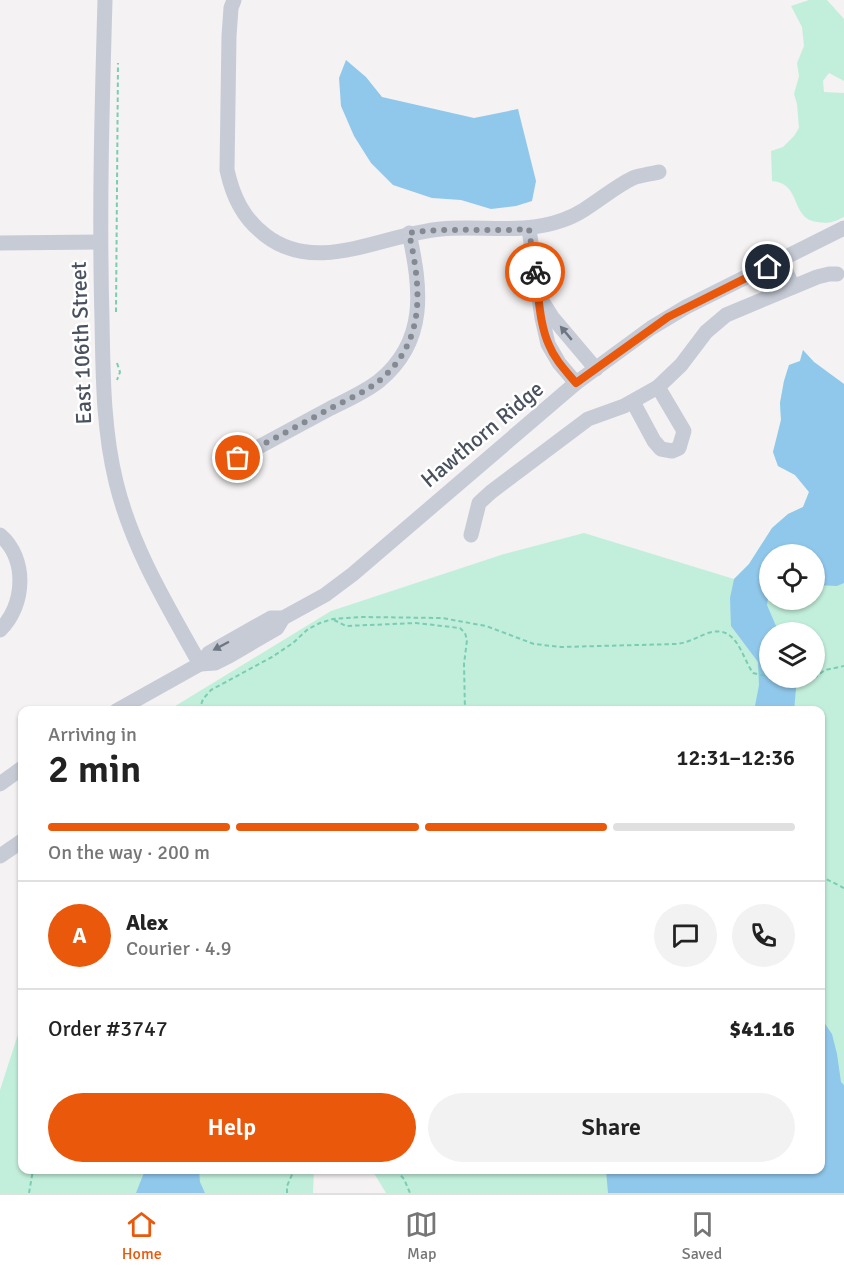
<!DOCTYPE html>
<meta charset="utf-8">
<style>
body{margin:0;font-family:Signika,sans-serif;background:#f2f2f2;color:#222;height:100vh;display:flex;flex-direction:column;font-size:22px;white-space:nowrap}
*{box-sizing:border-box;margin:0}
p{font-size:20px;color:#767676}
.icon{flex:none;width:33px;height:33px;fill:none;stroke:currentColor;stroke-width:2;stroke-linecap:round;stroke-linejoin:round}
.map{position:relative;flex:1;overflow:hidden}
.details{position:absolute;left:18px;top:706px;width:807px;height:468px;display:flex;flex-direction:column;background:#fff;border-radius:12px;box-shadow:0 2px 4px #0004}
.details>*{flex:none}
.fabs{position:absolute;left:759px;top:544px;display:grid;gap:12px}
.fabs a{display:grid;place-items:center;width:66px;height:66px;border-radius:50%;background:#fff;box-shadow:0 2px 4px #0004;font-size:30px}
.pin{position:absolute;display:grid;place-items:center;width:51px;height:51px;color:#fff;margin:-26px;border:3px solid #fff;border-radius:50%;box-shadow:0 2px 6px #0007}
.courier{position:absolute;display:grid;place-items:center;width:60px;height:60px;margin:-30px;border:4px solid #ea580c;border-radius:50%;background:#fff;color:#222;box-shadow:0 2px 8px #0007}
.summary em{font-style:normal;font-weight:600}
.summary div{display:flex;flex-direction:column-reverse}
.summary{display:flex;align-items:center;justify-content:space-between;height:102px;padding:0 30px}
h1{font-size:39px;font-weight:600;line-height:45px}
.bar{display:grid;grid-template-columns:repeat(4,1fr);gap:9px 6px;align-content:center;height:72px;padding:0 30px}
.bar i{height:8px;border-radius:4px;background:#e0e0e0}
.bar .on{background:#ea580c}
.bar p{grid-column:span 4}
.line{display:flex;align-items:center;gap:15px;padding:0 30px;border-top:2px solid #e0e0e0}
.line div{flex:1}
.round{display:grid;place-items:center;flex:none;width:63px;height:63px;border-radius:32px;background:#f2f2f2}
.primary-button{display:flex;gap:12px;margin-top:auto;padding:12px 30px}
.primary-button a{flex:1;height:69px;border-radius:36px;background:#ea580c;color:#fff;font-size:24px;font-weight:600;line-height:69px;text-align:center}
.primary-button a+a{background:#f2f2f2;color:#222}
.dock{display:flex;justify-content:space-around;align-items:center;height:84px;border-top:2px solid #e0e0e0;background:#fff;font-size:16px;color:#767676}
.dock a{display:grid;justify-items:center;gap:3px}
.dock .on{color:#ea580c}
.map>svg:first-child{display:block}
.green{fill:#c2efdc;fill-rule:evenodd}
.water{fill:#90c8eb}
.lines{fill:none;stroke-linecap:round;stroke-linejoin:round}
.path{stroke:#7acdb3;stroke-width:2;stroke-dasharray:4.5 3;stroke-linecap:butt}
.minor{stroke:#c6cbd6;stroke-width:15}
.oneway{fill:#6e7683}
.done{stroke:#858992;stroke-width:6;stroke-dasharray:0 10.8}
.route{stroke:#ea580c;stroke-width:8}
.labels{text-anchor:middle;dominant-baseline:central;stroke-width:5;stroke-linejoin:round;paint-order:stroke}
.street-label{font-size:22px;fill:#49515f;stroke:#fff}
</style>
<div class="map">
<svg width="844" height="1193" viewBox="0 0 844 1193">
<rect width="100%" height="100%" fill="#f4f2f2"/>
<g class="green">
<path d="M809,0H827L844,19V81L829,73L823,81L824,92L844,93V217C834,222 828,224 817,222C790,219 802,183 772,181L771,151L783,147L794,136L799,128L797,104L794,94L799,76L797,63L804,46L802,27L791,6Z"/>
<path d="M803,350L814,362L844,384V1193H386L372,1170H820V711H167L331,611L504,554L584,533L734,579L749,564L772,528L788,514L803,507L809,492L795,475L778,466L773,452L781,420L780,403L784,381L789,365L800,361ZM770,555H814V600H770ZM770,633H814V678H770Z"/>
<path d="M22,1022V1170H314L313,1193H0V1090Z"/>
</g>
<g class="water">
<path d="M346,60L366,77L382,97L474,118L518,109L536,181L532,201L516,206L491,209L461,200L432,198L393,185L371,163L354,136L341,106L339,78Z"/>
<path d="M803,350L814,362L844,384V583L837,586L815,585L814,555H770L769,592L767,605L779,633H770V678H797L794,711H754L759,685L758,662L731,626L730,598L734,579L749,564L772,528L788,514L803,507L809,492L795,475L778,466L773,452L781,420L780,403L784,381L789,365L800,361Z"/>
<path d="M821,1018L832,1034L837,1054L841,1082L844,1085V1193H608L606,1170H820Z"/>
<path d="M145,1170H199L200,1182L205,1193H136Z"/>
</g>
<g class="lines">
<g class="path">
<path d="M116,312L118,63"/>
<path d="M117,363L120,372L117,380"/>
<path d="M334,620L346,626L416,623L460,628L465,633L467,640L464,664L465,711"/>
<path d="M773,678L805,684L814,678"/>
<path d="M814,678L825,670L844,666"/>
<path d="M199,711L203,699L211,690L272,657L293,643L308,629L320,623L333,619L361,617L442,618L486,626L534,644L561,647L676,644C688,643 697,637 708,633C737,624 741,656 753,673L770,677"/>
<path d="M820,876L844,888"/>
<path d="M396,1170L404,1179L410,1193"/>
<path d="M29,1193L33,1170"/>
<path d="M287,1193V1186L294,1170"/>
</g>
<g class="minor">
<path d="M105,0C102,106 99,213 102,319C103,374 103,429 116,482C132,548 167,605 200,664"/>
<path d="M234,0L231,8L229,36L227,170C233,197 243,218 265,235C317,276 383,234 441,229C482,225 522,235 563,220C589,211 608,190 633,178C641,175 651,174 659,172"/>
<path d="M529,229L542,318L548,344L559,363L576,383"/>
<path d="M0,243L100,242"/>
<path d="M781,260L793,287"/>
<path d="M542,301L552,317L596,369"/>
<path d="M633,402L654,441L661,449L672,451L679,448L684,431L658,387"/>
<path d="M238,458C269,441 300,425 331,408C347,400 365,392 379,381C428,341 421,288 409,233"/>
<path d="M0,535C28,559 25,606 0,630"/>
<path d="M471,535L479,503L491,492L588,419L624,406L658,387L681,365L706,332L726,315L817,277L829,274H837"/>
<path d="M200,664L215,663L229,656L277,628L283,618L325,595L353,574L576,383L651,328L686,307L844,228"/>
<path d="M116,711L200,664L209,653L271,618H283"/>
<path d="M0,784L22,768"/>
<path d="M0,856L22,841"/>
</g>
</g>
<defs><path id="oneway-solid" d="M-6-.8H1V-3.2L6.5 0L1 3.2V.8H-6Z" transform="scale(1.5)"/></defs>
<g class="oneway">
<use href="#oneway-solid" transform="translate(566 333) rotate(-130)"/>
<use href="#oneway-solid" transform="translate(221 646) rotate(152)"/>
</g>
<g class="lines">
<path class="done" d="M238,458C269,441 300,425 331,408C347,400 365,392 379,381C427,341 421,288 409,233C449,227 489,232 529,229L535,272"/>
<path class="route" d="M535,272C539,295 539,323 549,345C555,360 566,371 576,383L668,317L768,267"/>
</g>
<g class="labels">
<g class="street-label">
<text transform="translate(81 343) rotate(-92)">East 106th Street</text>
<text transform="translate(482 434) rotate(-40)">Hawthorn Ridge</text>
</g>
</g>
</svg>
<div class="fabs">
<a><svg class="icon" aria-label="locate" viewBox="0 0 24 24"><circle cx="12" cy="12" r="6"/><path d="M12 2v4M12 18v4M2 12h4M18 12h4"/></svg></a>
<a><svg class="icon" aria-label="layers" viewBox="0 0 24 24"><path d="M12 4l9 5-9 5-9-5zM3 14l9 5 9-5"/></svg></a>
</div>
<div class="pin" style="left:238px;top:458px;background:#ea580c"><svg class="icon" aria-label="bag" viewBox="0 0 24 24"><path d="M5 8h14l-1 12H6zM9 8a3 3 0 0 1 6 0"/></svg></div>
<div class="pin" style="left:768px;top:267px;background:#1f2937"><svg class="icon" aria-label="home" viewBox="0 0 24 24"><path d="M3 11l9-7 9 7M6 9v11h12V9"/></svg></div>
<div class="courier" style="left:535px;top:272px"><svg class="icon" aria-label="bike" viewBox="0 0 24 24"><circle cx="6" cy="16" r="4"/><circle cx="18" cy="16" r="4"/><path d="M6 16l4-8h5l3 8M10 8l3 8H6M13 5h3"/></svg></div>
<section class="details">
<div class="summary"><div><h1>2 min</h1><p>Arriving in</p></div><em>12:31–12:36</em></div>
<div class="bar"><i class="on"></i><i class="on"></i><i class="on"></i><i></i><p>On the way · 200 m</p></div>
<div class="line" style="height:108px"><b class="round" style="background:#ea580c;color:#fff">A</b><div><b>Alex</b><p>Courier · 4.9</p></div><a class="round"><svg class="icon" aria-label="chat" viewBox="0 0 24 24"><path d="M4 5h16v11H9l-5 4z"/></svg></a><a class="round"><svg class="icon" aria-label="phone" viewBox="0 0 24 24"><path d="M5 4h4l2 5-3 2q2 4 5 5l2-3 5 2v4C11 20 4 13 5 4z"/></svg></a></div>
<div class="line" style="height:78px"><div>Order #3747</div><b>$41.16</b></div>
<div class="primary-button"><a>Help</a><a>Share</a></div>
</section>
</div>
<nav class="dock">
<a class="on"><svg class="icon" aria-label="home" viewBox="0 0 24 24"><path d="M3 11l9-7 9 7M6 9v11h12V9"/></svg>Home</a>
<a><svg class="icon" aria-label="map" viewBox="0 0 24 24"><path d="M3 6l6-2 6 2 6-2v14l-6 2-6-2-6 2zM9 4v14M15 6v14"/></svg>Map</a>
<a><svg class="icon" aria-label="saved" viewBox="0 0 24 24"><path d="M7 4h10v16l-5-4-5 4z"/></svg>Saved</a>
</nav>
